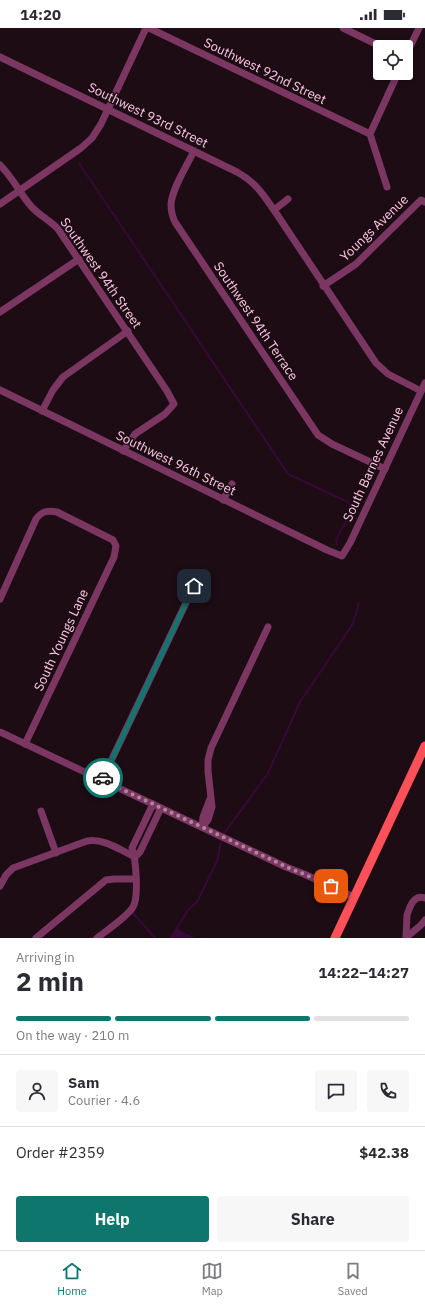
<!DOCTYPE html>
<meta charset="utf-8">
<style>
body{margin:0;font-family:"IBM Plex Sans",sans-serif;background:#f7f7f7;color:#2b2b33;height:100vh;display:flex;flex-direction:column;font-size:15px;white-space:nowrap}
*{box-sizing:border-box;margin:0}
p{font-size:13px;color:#7c7c81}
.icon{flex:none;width:22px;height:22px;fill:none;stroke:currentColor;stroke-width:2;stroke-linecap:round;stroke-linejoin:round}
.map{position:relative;height:910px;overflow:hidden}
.drawer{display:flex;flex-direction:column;background:#fff;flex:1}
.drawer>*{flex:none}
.tools{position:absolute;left:373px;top:12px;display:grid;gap:8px}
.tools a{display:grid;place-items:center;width:40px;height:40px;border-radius:4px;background:#fff;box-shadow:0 2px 6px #0003;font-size:20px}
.pin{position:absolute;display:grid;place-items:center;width:34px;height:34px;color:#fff;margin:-17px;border-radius:8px;box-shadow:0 2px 6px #0006}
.courier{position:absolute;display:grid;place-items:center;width:40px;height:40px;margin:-20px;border:3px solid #0f766e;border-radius:50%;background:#fff;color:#222;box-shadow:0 1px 5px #0007}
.overview em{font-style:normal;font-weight:700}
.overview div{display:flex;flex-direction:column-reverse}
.overview{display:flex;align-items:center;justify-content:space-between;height:68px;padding:0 16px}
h1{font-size:26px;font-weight:700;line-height:30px}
.bar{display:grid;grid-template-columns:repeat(4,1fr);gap:6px 4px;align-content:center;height:48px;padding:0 16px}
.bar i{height:5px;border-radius:3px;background:#e1e1e2}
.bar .selected{background:#0f766e}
.bar p{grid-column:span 4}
.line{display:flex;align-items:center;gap:10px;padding:0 16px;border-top:1px solid #e1e1e2}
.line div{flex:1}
.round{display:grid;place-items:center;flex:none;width:42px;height:42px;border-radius:4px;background:#f7f7f7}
.action{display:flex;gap:8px;margin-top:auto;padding:8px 16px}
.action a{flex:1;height:46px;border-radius:4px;background:#0f766e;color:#fff;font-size:16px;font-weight:700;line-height:46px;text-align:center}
.action a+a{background:#f7f7f7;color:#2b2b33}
.status{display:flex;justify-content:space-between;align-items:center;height:28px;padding:0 20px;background:#fff;direction:ltr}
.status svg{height:11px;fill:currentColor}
.dock{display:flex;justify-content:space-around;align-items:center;height:56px;border-top:1px solid #e1e1e2;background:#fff;font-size:11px;color:#7c7c81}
.dock a{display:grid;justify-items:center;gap:2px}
.dock .selected{color:#0f766e}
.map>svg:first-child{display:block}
.water{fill:#370938}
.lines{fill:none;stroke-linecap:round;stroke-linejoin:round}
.stream{stroke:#370938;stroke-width:2}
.minor{stroke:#7b3762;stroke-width:7}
.major{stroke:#fd5059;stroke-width:9}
.done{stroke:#af869c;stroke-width:4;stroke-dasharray:0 7.2}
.route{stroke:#0f766e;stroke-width:5}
.labels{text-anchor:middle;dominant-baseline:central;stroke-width:3;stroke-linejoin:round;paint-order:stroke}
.street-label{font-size:13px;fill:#fec8e6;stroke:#1d0c14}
</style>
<div class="status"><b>14:20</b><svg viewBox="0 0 49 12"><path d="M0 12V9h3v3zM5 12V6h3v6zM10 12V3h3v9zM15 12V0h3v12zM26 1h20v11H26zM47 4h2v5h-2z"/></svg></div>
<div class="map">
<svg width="425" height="910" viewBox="0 0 425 910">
<rect width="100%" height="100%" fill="#1d0c14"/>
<path class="water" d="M176,900L195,910H169Z"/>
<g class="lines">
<g class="stream">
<path d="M79,135L288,446L348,474L352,481L336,512L337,517"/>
<path d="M131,883L155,910"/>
<path d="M176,901L188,882L197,874L218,831L220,817L226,803L268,745L300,674L352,597L358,579V575"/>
</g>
<g class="minor">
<path d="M149,0L370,106"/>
<path d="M343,0L382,19"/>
<path d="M406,27L419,0"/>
<path d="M0,29L237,144C255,154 262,165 274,182L376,335L388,346L421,363"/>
<path d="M194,123C187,137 172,161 171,176C171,183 172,188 175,194L318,407L332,416L385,441"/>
<path d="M0,137C13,150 19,164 30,177C38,187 50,192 58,201L167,363L174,376L165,386L135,406L123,423"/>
<path d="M387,159L370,106L398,45"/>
<path d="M0,176L81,120L92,110L101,96L146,0"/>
<path d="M274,182L288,171"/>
<path d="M323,258L356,236L421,172L425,174"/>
<path d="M0,284L79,231"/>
<path d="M0,362L327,522L342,528L350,515L425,355"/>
<path d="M42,383L53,362L63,349L128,303"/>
<path d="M223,472L232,456"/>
<path d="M0,571L36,491C42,483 48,482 57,484L113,512L116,518L114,529L25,716"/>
<path d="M0,704L286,839L304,846L354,869"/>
<path d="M102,752L194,558"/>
<path d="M41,783L56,825"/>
<path d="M202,799L208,792L212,779L208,743V732L211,720L268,599"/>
<path d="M202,799L203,789L210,771"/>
<path d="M135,829L140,824L161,780"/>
<path d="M0,858L6,847L13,840L87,813C104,810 120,822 135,829"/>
<path d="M406,909L407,887C410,878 414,866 425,870"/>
<path d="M36,910L106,852L114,851H136"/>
<path d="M97,910C106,903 128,888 133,879C139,869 136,832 132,820L153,776"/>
<path d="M406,910C412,903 420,900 425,892"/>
</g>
<path class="major" d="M335,910L425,718"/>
</g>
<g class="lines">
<path class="done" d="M103,750L102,752L289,840L304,846L331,858"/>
<path class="route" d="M103,750L194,558"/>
</g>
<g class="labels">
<g class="street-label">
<text transform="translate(265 43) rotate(26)">Southwest 92nd Street</text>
<text transform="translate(148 87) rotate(26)">Southwest 93rd Street</text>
<text transform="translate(374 200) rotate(-44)">Youngs Avenue</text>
<text transform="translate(101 245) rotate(55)">Southwest 94th Street</text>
<text transform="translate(256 293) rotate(56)">Southwest 94th Terrace</text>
<text transform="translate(176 435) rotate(26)">Southwest 96th Street</text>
<text transform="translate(373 436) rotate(-65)">South Barnes Avenue</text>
<text transform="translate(61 612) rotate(-65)">South Youngs Lane</text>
</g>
</g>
</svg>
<div class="tools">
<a><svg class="icon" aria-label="locate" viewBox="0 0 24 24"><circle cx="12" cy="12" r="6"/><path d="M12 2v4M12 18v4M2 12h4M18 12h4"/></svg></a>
</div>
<div class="pin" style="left:331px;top:858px;background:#ea580c"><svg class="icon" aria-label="bag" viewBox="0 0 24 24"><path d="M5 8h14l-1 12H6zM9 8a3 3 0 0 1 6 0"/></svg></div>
<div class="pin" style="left:194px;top:558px;background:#1f2937"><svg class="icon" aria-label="home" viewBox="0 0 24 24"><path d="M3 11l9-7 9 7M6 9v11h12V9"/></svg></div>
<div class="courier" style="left:103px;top:750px"><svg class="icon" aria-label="car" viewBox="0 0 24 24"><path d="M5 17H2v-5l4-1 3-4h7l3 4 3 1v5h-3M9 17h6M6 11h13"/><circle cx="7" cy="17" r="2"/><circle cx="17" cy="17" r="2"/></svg></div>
</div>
<section class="drawer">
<div class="overview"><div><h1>2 min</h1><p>Arriving in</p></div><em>14:22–14:27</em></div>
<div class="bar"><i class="selected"></i><i class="selected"></i><i class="selected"></i><i></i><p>On the way · 210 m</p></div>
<div class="line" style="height:72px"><a class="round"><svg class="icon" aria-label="person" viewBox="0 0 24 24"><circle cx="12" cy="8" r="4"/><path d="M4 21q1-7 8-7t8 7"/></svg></a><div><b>Sam</b><p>Courier · 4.6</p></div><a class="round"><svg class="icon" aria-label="chat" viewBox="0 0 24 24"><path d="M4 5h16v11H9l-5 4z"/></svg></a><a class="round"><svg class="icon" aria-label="phone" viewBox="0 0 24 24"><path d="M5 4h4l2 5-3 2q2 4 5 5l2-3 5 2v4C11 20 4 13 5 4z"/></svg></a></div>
<div class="line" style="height:52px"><div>Order #2359</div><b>$42.38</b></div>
<div class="action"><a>Help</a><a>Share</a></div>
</section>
<nav class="dock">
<a class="selected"><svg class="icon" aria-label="home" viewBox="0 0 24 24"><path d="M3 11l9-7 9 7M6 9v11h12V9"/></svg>Home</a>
<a><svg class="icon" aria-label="map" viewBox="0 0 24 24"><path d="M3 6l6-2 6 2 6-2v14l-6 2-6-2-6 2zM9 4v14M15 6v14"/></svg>Map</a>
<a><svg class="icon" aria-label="saved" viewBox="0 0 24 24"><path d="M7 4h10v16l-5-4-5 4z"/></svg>Saved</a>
</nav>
